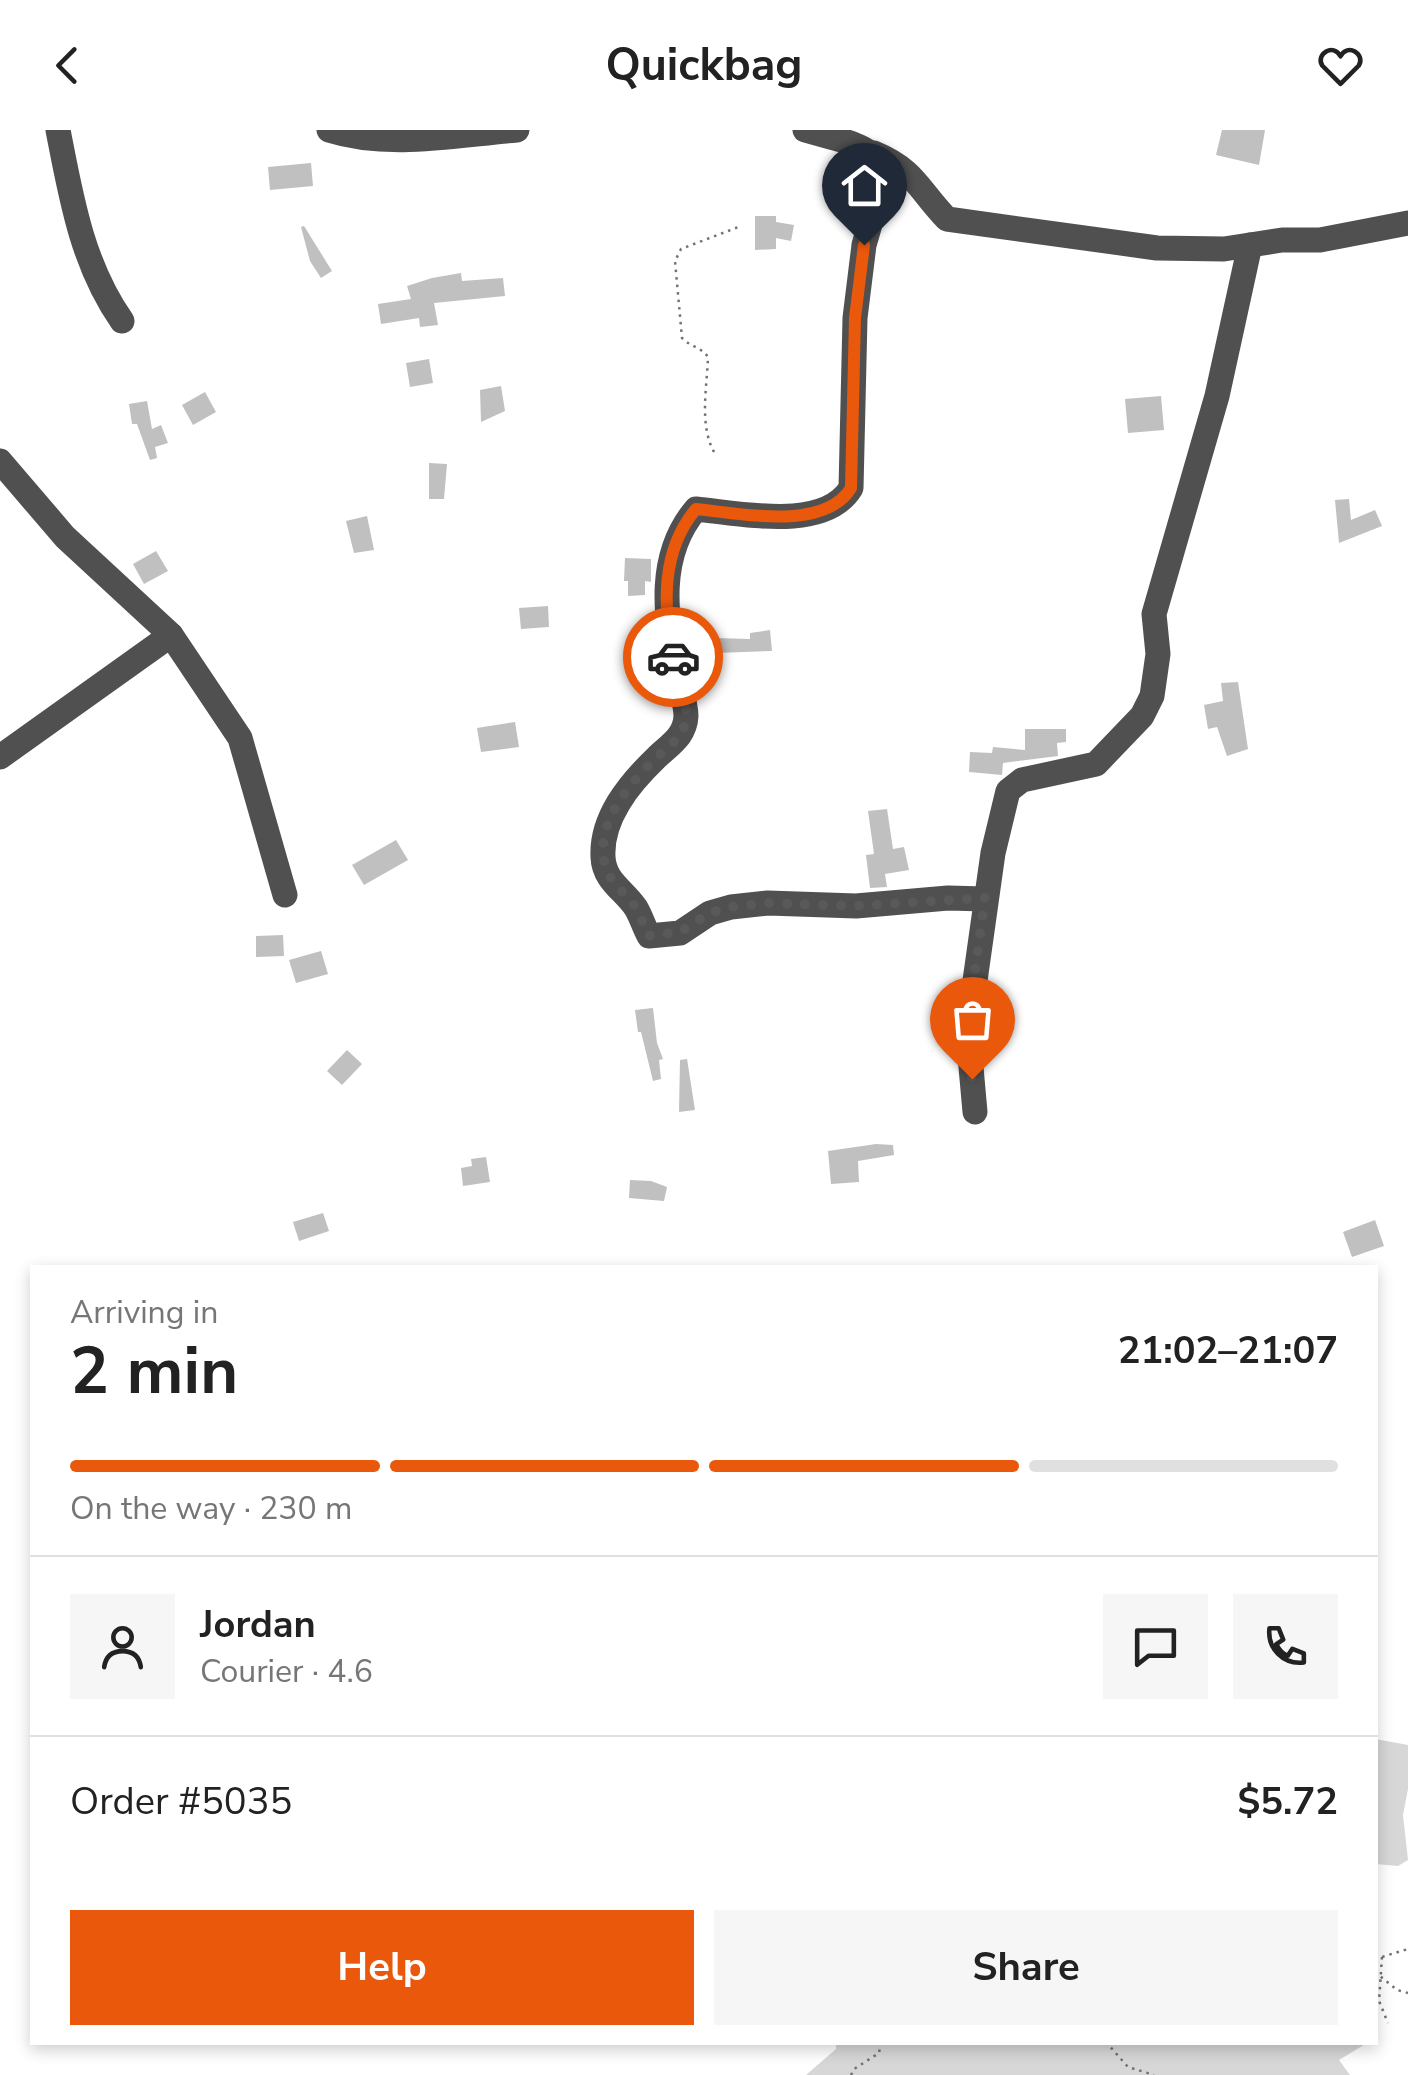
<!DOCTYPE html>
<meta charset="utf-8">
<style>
body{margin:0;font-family:"Nunito Sans",sans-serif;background:#f6f6f6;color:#222;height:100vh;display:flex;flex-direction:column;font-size:38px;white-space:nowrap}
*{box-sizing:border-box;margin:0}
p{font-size:32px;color:#767676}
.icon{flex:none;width:55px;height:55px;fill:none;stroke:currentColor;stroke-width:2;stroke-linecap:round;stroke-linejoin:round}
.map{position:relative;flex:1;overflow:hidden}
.side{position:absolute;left:30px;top:1135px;width:1348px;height:780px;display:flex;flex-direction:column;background:#fff;border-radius:0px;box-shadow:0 5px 15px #0003}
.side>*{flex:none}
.pin{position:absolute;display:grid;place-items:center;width:85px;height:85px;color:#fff;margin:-102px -42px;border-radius:50% 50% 50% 0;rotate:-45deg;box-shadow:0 0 10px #0007}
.pin .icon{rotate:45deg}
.courier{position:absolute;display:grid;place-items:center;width:100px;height:100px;margin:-50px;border:8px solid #ea580c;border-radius:50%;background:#fff;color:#222;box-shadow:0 2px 12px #0007}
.headline em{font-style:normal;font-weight:700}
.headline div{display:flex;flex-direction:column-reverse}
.headline{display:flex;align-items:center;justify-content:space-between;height:170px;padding:0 40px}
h1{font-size:65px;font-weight:700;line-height:75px}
.bar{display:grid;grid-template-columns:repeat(4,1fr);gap:15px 10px;align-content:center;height:120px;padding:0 40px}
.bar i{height:12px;border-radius:8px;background:#e0e0e0}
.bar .on{background:#ea580c}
.bar p{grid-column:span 4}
.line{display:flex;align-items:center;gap:25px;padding:0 40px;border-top:2px solid #e0e0e0}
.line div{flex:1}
.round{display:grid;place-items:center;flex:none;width:105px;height:105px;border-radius:0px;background:#f6f6f6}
.button{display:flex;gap:20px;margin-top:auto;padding:20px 40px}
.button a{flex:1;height:115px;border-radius:0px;background:#ea580c;color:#fff;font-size:40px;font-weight:700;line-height:115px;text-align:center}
.button a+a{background:#f6f6f6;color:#222}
header{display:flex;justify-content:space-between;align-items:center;height:130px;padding:0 40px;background:#fff;font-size:45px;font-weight:700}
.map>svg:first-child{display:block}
.green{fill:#d7d7d7}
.building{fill:#c0c0c0}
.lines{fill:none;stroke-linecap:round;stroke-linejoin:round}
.path{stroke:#727272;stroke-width:2.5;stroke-dasharray:2.5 5;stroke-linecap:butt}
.minor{stroke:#505050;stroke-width:25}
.done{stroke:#595959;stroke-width:10;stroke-dasharray:0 18}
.route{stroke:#ea580c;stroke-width:12}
</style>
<header><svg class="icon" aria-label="back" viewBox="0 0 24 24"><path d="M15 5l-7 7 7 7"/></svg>Quickbag<svg class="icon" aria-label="heart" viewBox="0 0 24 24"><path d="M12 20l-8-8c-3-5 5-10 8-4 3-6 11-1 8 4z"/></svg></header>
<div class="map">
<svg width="1408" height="1945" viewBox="0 0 1408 1945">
<rect width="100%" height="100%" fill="#fff"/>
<g class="green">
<path d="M1375,1609L1408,1615V1659L1403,1685L1408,1730L1398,1736L1375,1734Z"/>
<path d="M836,1913V1912L1367,1913L1339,1930L1350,1945H806L836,1919Z"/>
</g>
<g class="building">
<path d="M1222,0H1265L1259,35L1216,25Z"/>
<path d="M311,33L313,56L270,60L268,37Z"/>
<path d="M755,86H776V92L794,95L791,111L776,108V119L755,120Z"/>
<path d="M304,96L332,141L321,148L310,131L301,97Z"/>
<path d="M461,143L462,151L503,148L505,166L434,173L438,195L420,197L419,188L381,194L378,174L411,169L407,156L432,148Z"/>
<path d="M429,229L433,253L410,257L406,233Z"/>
<path d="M501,256L505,281L481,292L480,260Z"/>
<path d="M205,262L216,282L193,295L182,275Z"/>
<path d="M1161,266L1164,300L1128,303L1125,269Z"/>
<path d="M147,271L152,299L161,295L168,313L155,317L157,328L150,330L137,294H132L129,274Z"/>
<path d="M429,333L447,334L444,369H429Z"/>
<path d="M1349,369L1351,390L1375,380L1382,396L1339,413L1335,370Z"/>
<path d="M367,386L374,420L354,423L346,391Z"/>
<path d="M156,421L168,441L144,454L133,434Z"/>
<path d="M625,428L651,429V452L645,451V465L628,466V451H624Z"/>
<path d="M548,476L549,497L521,499L519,478Z"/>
<path d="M770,500L772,521L716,523V508L750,509V503Z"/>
<path d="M1238,552L1248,619L1227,626L1217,597L1208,599L1204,575L1223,571L1221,553Z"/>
<path d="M515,592L519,617L481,622L477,598Z"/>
<path d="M1025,599H1066V612L1057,613L1058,626L1003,633L1002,645L969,642L970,622L992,623L993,617L1025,620Z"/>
<path d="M887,679L893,719L904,717L909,740L885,744L887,757L870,758L866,725L874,724L868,681Z"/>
<path d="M396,710L408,730L364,755L352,735Z"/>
<path d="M283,805L284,826L256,827V806Z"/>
<path d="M321,821L328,844L296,853L289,830Z"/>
<path d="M653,878L657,913L663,929L659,930L661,949L653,951L641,902H638L635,880Z"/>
<path d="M347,920L362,934L342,955L327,941Z"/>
<path d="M687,929L695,980L679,982L680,930Z"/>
<path d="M876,1014L893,1015L894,1025L858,1031L859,1052L831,1054L828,1021Z"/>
<path d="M486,1027L490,1052L463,1056L461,1038L472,1036L471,1029Z"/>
<path d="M630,1050L651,1051L667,1057L664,1071L629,1068Z"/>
<path d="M323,1083L329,1101L299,1111L293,1092Z"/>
<path d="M1375,1090L1384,1116L1352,1127L1343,1102Z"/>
</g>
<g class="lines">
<g class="path">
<path d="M714,322C699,294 707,258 708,227C701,217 691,217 682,208L675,131L681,119L741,96"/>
<path d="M1382,1827L1379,1871L1388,1893"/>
<path d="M1375,1829L1408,1819"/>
<path d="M1375,1842L1397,1860L1408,1863"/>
<path d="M1106,1912L1128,1937L1154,1945"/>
<path d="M851,1945L854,1939L879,1923L881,1912"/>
</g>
<g class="minor">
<path d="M58,0C71,67 82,134 122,191"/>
<path d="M329,0C389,19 456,5 517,0"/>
<path d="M805,0C832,9 880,13 884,46L864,115L855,188L851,358C824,402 740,383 696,379C657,425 665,485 676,541C679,555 686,572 686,586C685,607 669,615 656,628C629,654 601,688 603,727C604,751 624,760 636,778C641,786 644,797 649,806L680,803L710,783L731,777L768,773L856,776L948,768L985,769"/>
<path d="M874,23C915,40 918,59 947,89L1157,118L1224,119L1282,110H1320L1408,93"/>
<path d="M0,331L65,407L171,505L240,608L285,765"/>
<path d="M0,627L171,505"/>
<path d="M975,982L969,915L971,879L993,723L1008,661L1022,650L1096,634L1142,586L1152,566L1158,524L1154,484L1217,266L1250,115"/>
</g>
</g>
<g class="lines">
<path class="done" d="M673,527C677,545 687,568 686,587C685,607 668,616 655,629C629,655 594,694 605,735C610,754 625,762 636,778C641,786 644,797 648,806L680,802L710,783L731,777L768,773L856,776L985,768C977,828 966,888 972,949"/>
<path class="route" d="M673,527C663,476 661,420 696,379C740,383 824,402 851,358L855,188L864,115"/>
</g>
</svg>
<div class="pin" style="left:972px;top:949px;background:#ea580c"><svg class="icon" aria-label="bag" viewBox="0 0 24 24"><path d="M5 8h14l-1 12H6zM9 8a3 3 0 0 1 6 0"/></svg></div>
<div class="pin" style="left:864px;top:115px;background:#1f2937"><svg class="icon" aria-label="home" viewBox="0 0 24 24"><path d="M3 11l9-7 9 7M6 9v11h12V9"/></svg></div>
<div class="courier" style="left:673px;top:527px"><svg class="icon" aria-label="car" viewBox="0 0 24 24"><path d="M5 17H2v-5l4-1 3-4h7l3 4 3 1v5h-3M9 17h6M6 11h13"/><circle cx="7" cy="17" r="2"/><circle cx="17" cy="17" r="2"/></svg></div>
<section class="side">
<div class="headline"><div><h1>2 min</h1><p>Arriving in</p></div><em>21:02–21:07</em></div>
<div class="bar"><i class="on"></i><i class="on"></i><i class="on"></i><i></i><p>On the way · 230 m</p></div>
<div class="line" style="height:180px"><a class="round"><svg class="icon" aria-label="person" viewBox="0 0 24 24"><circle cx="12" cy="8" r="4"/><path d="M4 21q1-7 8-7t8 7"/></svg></a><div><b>Jordan</b><p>Courier · 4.6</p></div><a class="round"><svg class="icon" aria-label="chat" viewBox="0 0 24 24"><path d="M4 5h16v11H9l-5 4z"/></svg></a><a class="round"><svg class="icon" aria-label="phone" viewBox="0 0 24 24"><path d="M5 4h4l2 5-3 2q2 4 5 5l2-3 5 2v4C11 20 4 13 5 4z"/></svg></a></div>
<div class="line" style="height:130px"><div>Order #5035</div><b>$5.72</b></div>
<div class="button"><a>Help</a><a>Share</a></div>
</section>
</div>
